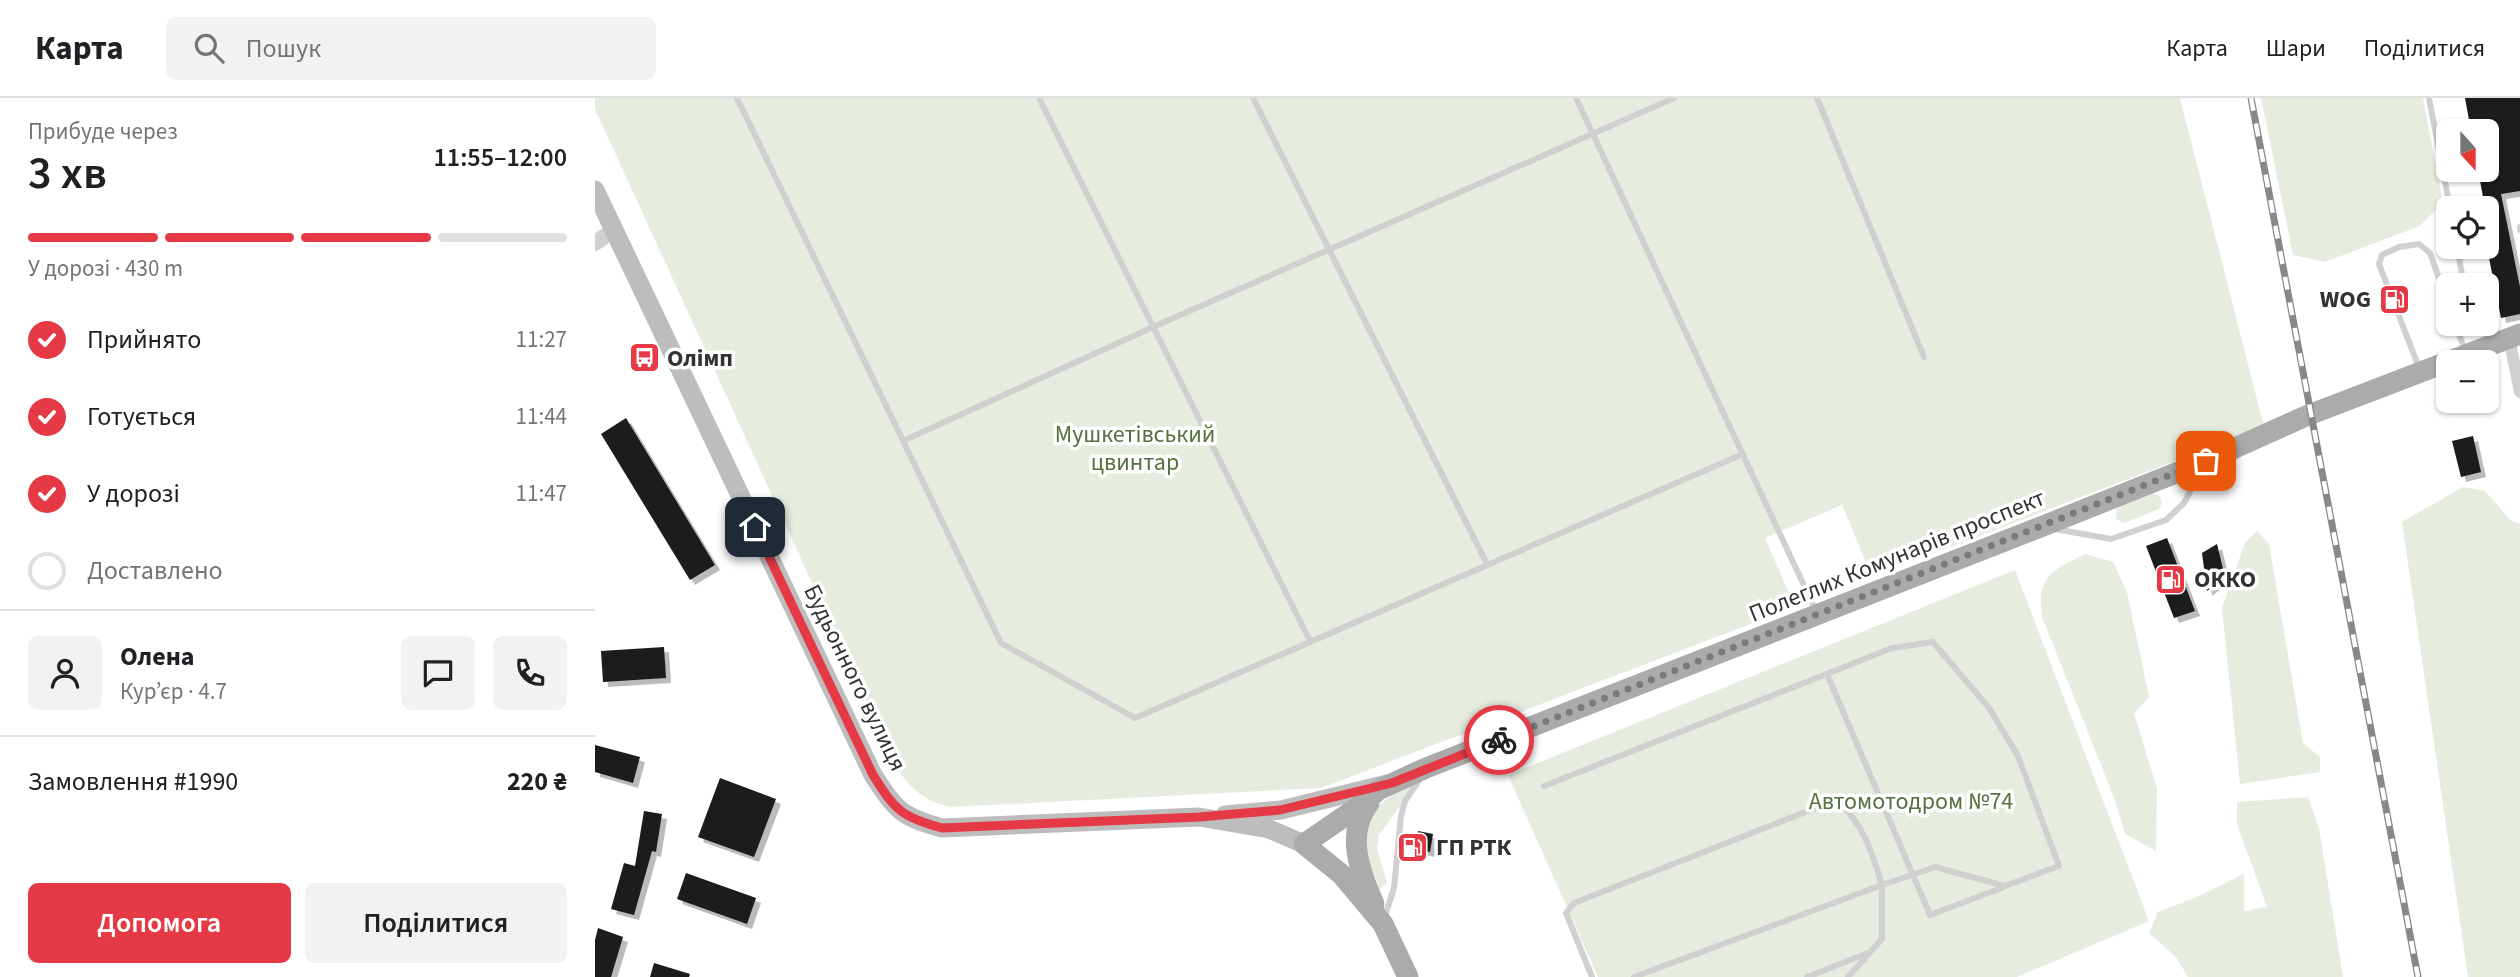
<!DOCTYPE html>
<html lang="uk">
<meta charset="utf-8">
<style>
body{margin:0;font-family:"Source Sans 3",sans-serif;background:#f2f2f2;color:#202124;height:100vh;display:flex;flex-direction:column;font-size:26px;white-space:nowrap}
*{box-sizing:border-box;margin:0}
p{font-size:23px;color:#757577}
.icon{flex:none;width:38px;height:38px;fill:none;stroke:currentColor;stroke-width:2;stroke-linecap:round;stroke-linejoin:round}
.map{position:relative;flex:1;overflow:hidden}
.sheet{display:flex;flex-direction:column;background:#fff;width:595px}
.sheet>*{flex:none}
.needle{width:46px;rotate:159deg}
.fabs{position:absolute;left:1841px;top:21px;display:grid;gap:14px}
.fabs a{display:grid;place-items:center;width:63px;height:63px;border-radius:10px;background:#fff;box-shadow:0 2px 5px #0004;font-size:35px}
.pin{position:absolute;display:grid;place-items:center;width:60px;height:60px;color:#fff;margin:-30px;border-radius:14px;box-shadow:0 4px 10px #0006}
.courier{position:absolute;display:grid;place-items:center;width:70px;height:70px;margin:-35px;border:5px solid #e63946;border-radius:50%;background:#fff;color:#222;box-shadow:0 2px 9px #0007}
.headline em{font-style:normal;font-weight:600}
.headline div{display:flex;flex-direction:column-reverse}
.headline{display:flex;align-items:center;justify-content:space-between;height:119px;padding:0 28px}
h1{font-size:46px;font-weight:600;line-height:52px}
.bar{display:grid;grid-template-columns:repeat(4,1fr);gap:10px 7px;align-content:center;height:84px;padding:0 28px}
.bar i{height:9px;border-radius:5px;background:#e0e0e0}
.bar .current{background:#e63946}
.bar p{grid-column:span 4}
.line{display:flex;align-items:center;gap:18px;padding:0 28px;border-top:2px solid #e0e0e0}
.line div{flex:1}
.round{display:grid;place-items:center;flex:none;width:74px;height:74px;border-radius:10px;background:#f2f2f2}
ol{padding:0 28px;list-style:none}
li{display:flex;align-items:center;gap:21px;height:77px}
li p{margin-inline-start:auto}
li .icon{padding:7px;border-radius:50%;background:#e63946;color:#fff;stroke-width:4}
li:last-child{color:#757577}
li i{width:38px;height:38px;border:4px solid #e0e0e0;border-radius:50%}
.action{display:flex;gap:14px;margin-top:auto;padding:14px 28px}
.action a{flex:1;height:80px;border-radius:10px;background:#e63946;color:#fff;font-size:28px;font-weight:600;line-height:80px;text-align:center}
.action a+a{background:#f2f2f2;color:#202124}
header{display:flex;align-items:center;gap:42px;box-sizing:border-box;height:98px;padding:0 35px;background:#fff;border-bottom:2px solid #e0e0e0}
header strong{font-size:33px}
nav{display:flex;gap:38px;margin-inline-start:auto;font-size:24px}
.search{width:490px;height:63px;background:#f2f2f2;display:flex;align-items:center;gap:18px;box-sizing:border-box;padding:0 24px;border-radius:10px;color:#757577;font-size:26px}
main{display:flex;flex:1;min-height:0}
.map>svg:first-child{display:block}
.green{fill:#e6ecdf}
.building{fill:#1a1a1a;filter:url(#shadow)}
.lines{fill:none;stroke-linecap:round;stroke-linejoin:round}
.service{stroke:#d0d0d0;stroke-width:6}
.minor{stroke:#d0d0d0;stroke-width:12}
.tertiary{stroke:#d0d0d0;stroke-width:16}
.secondary{stroke:#bdbdbd;stroke-width:19}
.primary{stroke:#ababab;stroke-width:21}
.rail-casing{stroke:#888;stroke-width:7}
.rail{stroke:#fff;stroke-width:4.5;stroke-dasharray:13;stroke-linecap:butt}
.done{stroke:#7a7a7a;stroke-width:7;stroke-dasharray:0 12.6}
.route{stroke:#e63946;stroke-width:9}
.labels{text-anchor:middle;dominant-baseline:central;stroke-width:7;stroke-linejoin:round;paint-order:stroke}
.poi-label{font-size:24px;font-weight:bold;fill:#333;stroke:#fff;text-anchor:start}
.park-label{font-size:24px;fill:#56703f;stroke:#fff}
.street-label{font-size:24px;fill:#333;stroke:#fff}
</style>
<header>
<strong>Карта</strong>
<div class="search"><svg class="icon" aria-label="search" viewBox="0 0 24 24"><circle cx="10" cy="10" r="6"/><path d="M15 15l6 6"/></svg>Пошук</div>
<nav><a>Карта</a><a>Шари</a><a>Поділитися</a></nav>
</header>
<main>
<section class="sheet">
<div class="headline"><div><h1>3 хв</h1><p>Прибуде через</p></div><em>11:55–12:00</em></div>
<div class="bar"><i class="current"></i><i class="current"></i><i class="current"></i><i></i><p>У дорозі · 430 m</p></div>
<ol>
<li><svg class="icon" aria-label="check" viewBox="0 0 24 24"><path d="M5 12l5 5 9-10"/></svg>Прийнято<p>11:27</p></li>
<li><svg class="icon" aria-label="check" viewBox="0 0 24 24"><path d="M5 12l5 5 9-10"/></svg>Готується<p>11:44</p></li>
<li><svg class="icon" aria-label="check" viewBox="0 0 24 24"><path d="M5 12l5 5 9-10"/></svg>У дорозі<p>11:47</p></li>
<li><i></i>Доставлено</li>
</ol>
<div class="line" style="height:126px"><a class="round"><svg class="icon" aria-label="person" viewBox="0 0 24 24"><circle cx="12" cy="8" r="4"/><path d="M4 21q1-7 8-7t8 7"/></svg></a><div><b>Олена</b><p>Кур’єр · 4.7</p></div><a class="round"><svg class="icon" aria-label="chat" viewBox="0 0 24 24"><path d="M4 5h16v11H9l-5 4z"/></svg></a><a class="round"><svg class="icon" aria-label="phone" viewBox="0 0 24 24"><path d="M5 4h4l2 5-3 2q2 4 5 5l2-3 5 2v4C11 20 4 13 5 4z"/></svg></a></div>
<div class="line" style="height:91px"><div>Замовлення #1990</div><b>220 ₴</b></div>
<div class="action"><a>Допомога</a><a>Поділитися</a></div>
</section>
<div class="map">
<svg width="1925" height="879" viewBox="0 0 1925 879">
<defs>
<filter id="shadow"><feDropShadow dx="5" dy="5" stdDeviation="0" flood-color="#0004"/></filter>
</defs>
<rect width="100%" height="100%" fill="#fff"/>
<g class="green">
<path d="M0,0H1585L1669,329L1277,479L1247,407L1170,440L1200,509L726,690L356,709C329,703 313,690 300,666L0,11Z"/>
<path d="M1666,0H1828L1848,104L1825,128L1730,164L1698,157Z"/>
<path d="M1868,389L1890,393L1915,422L1925,426V879H1873L1807,424Z"/>
<path d="M1557,396L1564,397L1567,405L1564,411L1532,424L1527,425L1521,420L1522,410Z"/>
<path d="M1662,433L1674,446L1708,645L1725,659V674L1645,686L1627,510L1650,445Z"/>
<path d="M1490,456L1518,464L1532,494L1554,599L1539,616L1562,690L1561,753L1530,736L1520,702L1447,519C1441,479 1457,472 1490,456Z"/>
<path d="M1420,472L1554,823L1422,879H1003L913,677Z"/>
<path d="M822,685L784,737L782,751L792,784L785,792L772,759L771,718L803,692Z"/>
<path d="M1713,699L1724,730L1748,879H1593L1581,859L1554,835L1563,814L1602,799L1649,776V813L1672,809L1642,726V704Z"/>
</g>
<g class="building">
<path d="M1870,0H1925V93L1906,96L1925,189V216L1906,220L1892,150V99H1888L1883,72H1892V33H1876Z"/>
<path d="M31,320L120,467L95,482L6,336Z"/>
<path d="M1878,338L1886,374L1866,379L1857,343Z"/>
<path d="M1572,440L1600,513L1579,520L1551,448Z"/>
<path d="M1622,446L1630,479L1612,493L1607,455Z"/>
<path d="M69,549L71,580L8,584L6,553Z"/>
<path d="M0,647L45,659L38,685L0,674Z"/>
<path d="M125,680L181,701L159,759L103,739Z"/>
<path d="M49,713L67,716L61,754L57,753L39,817L16,811L29,765L40,768Z"/>
<path d="M823,733L838,736L835,754L820,751Z"/>
<path d="M91,775L161,800L152,826L82,801Z"/>
<path d="M3,830L28,839L16,879H0V842Z"/>
<path d="M59,865L95,876L94,879H55Z"/>
</g>
<g class="lines">
<g class="service">
<path d="M142,0L406,545L540,620L1148,356"/>
<path d="M444,0L715,543"/>
<path d="M658,0L892,466"/>
<path d="M981,0L1221,513"/>
<path d="M1222,0L1329,259"/>
<path d="M1834,0L1855,110"/>
<path d="M1925,129V132"/>
<path d="M1862,149L1869,187"/>
<path d="M1860,226L1870,252"/>
<path d="M1824,270L1784,166L1787,157L1804,149L1824,146L1835,155L1853,206"/>
<path d="M308,343L558,229L1079,0"/>
<path d="M1460,431L1516,441L1571,422L1589,405L1607,371"/>
<path d="M1232,576L1335,817L1409,789"/>
<path d="M949,688L1297,550L1338,544L1394,610L1423,658L1464,768L1410,788L1340,769L1287,787V841L1253,879"/>
<path d="M789,821L799,790L806,718L810,703L825,681"/>
<path d="M997,879L971,815L979,805L1241,702C1267,722 1278,757 1287,787L1039,879"/>
<path d="M1212,879L1273,855"/>
</g>
<path class="minor" d="M1914,240L1925,294"/>
<path class="tertiary" d="M0,145L19,132"/>
<g class="secondary">
<path d="M0,92L278,677C301,712 306,719 347,730L604,719L674,731L709,746"/>
<path d="M630,717L686,712L792,686"/>
</g>
<g class="primary">
<path d="M774,705C750,736 765,774 779,806"/>
<path d="M813,879L788,826L746,776L709,746L769,705L783,692L831,670L1448,428L1611,363L1711,318L1925,236"/>
</g>
<defs>
<path id="rail" d="M1656,0L1823,879"/>
</defs>
<use href="#rail" class="rail-casing"/>
<use href="#rail" class="rail"/>
</g>
<g class="lines">
<path class="done" d="M904,642L1611,363"/>
<path class="route" d="M160,429L278,677C300,712 306,719 347,730L604,719L685,712L797,685L904,642"/>
</g>
<defs>
<symbol id="fuel-square" viewBox="-11 -11 22 22"><rect x="-9" y="-9" width="18" height="18" rx="4" fill="#e63946" stroke="#fff"/><path d="M-5.5-6h7V0h2V4h1.3V-2.5L3-4.5l.8-.8L6-3V5H2.5V1h-1V6h-7ZM-4.2-4.7v3.2H.2V-4.7Z" fill="#fff"/></symbol>
<symbol id="bus-square" viewBox="-11 -11 22 22"><rect x="-9" y="-9" width="18" height="18" rx="4" fill="#e63946" stroke="#fff"/><path d="M-5-6H5V4H4V6H2V4H-2V6H-4V4H-5ZM-3.5-4V0h7V-4ZM-3.5 1.2v1.5H-2V1.2ZM2 1.2v1.5H3.5V1.2Z" fill="#fff"/></symbol>
</defs>
<g fill-rule="evenodd">
<use href="#fuel-square" x="1782" y="184" width="35" height="35"/>
<use href="#bus-square" x="32" y="242" width="35" height="35"/>
<use href="#fuel-square" x="1558" y="464" width="35" height="35"/>
<use href="#fuel-square" x="800" y="732" width="35" height="35"/>
</g>
<g class="labels">
<g class="poi-label">
<text x="1776" y="201" text-anchor="end">WOG</text>
<text x="72" y="260">Олімп</text>
<text x="1599" y="481">ОККО</text>
<text x="841" y="749">ГП РТК</text>
</g>
<g class="park-label">
<text x="540" y="336">Мушкетівський<tspan x="540" dy="28">цвинтар</tspan></text>
<text x="1316" y="703">Автомотодром №74</text>
</g>
<g class="street-label">
<text transform="translate(1302 458) rotate(-22)">Полеглих Комунарів проспект</text>
<text transform="translate(260 580) rotate(64)">Будьонного вулиця</text>
</g>
</g>
</svg>
<div class="fabs">
<a><svg class="needle" viewBox="-14 -14 28 28"><path d="M0-13l5 13h-10z" fill="#e53935"/><path d="M0 13l5-13h-10z" fill="#757577"/></svg></a>
<a><svg class="icon" aria-label="locate" viewBox="0 0 24 24"><circle cx="12" cy="12" r="6"/><path d="M12 2v4M12 18v4M2 12h4M18 12h4"/></svg></a>
<a>+</a>
<a>−</a>
</div>
<div class="pin" style="left:1611px;top:363px;background:#ea580c"><svg class="icon" aria-label="bag" viewBox="0 0 24 24"><path d="M5 8h14l-1 12H6zM9 8a3 3 0 0 1 6 0"/></svg></div>
<div class="pin" style="left:160px;top:429px;background:#1f2937"><svg class="icon" aria-label="home" viewBox="0 0 24 24"><path d="M3 11l9-7 9 7M6 9v11h12V9"/></svg></div>
<div class="courier" style="left:904px;top:642px"><svg class="icon" aria-label="bike" viewBox="0 0 24 24"><circle cx="6" cy="16" r="4"/><circle cx="18" cy="16" r="4"/><path d="M6 16l4-8h5l3 8M10 8l3 8H6M13 5h3"/></svg></div>
</div>
</main>
